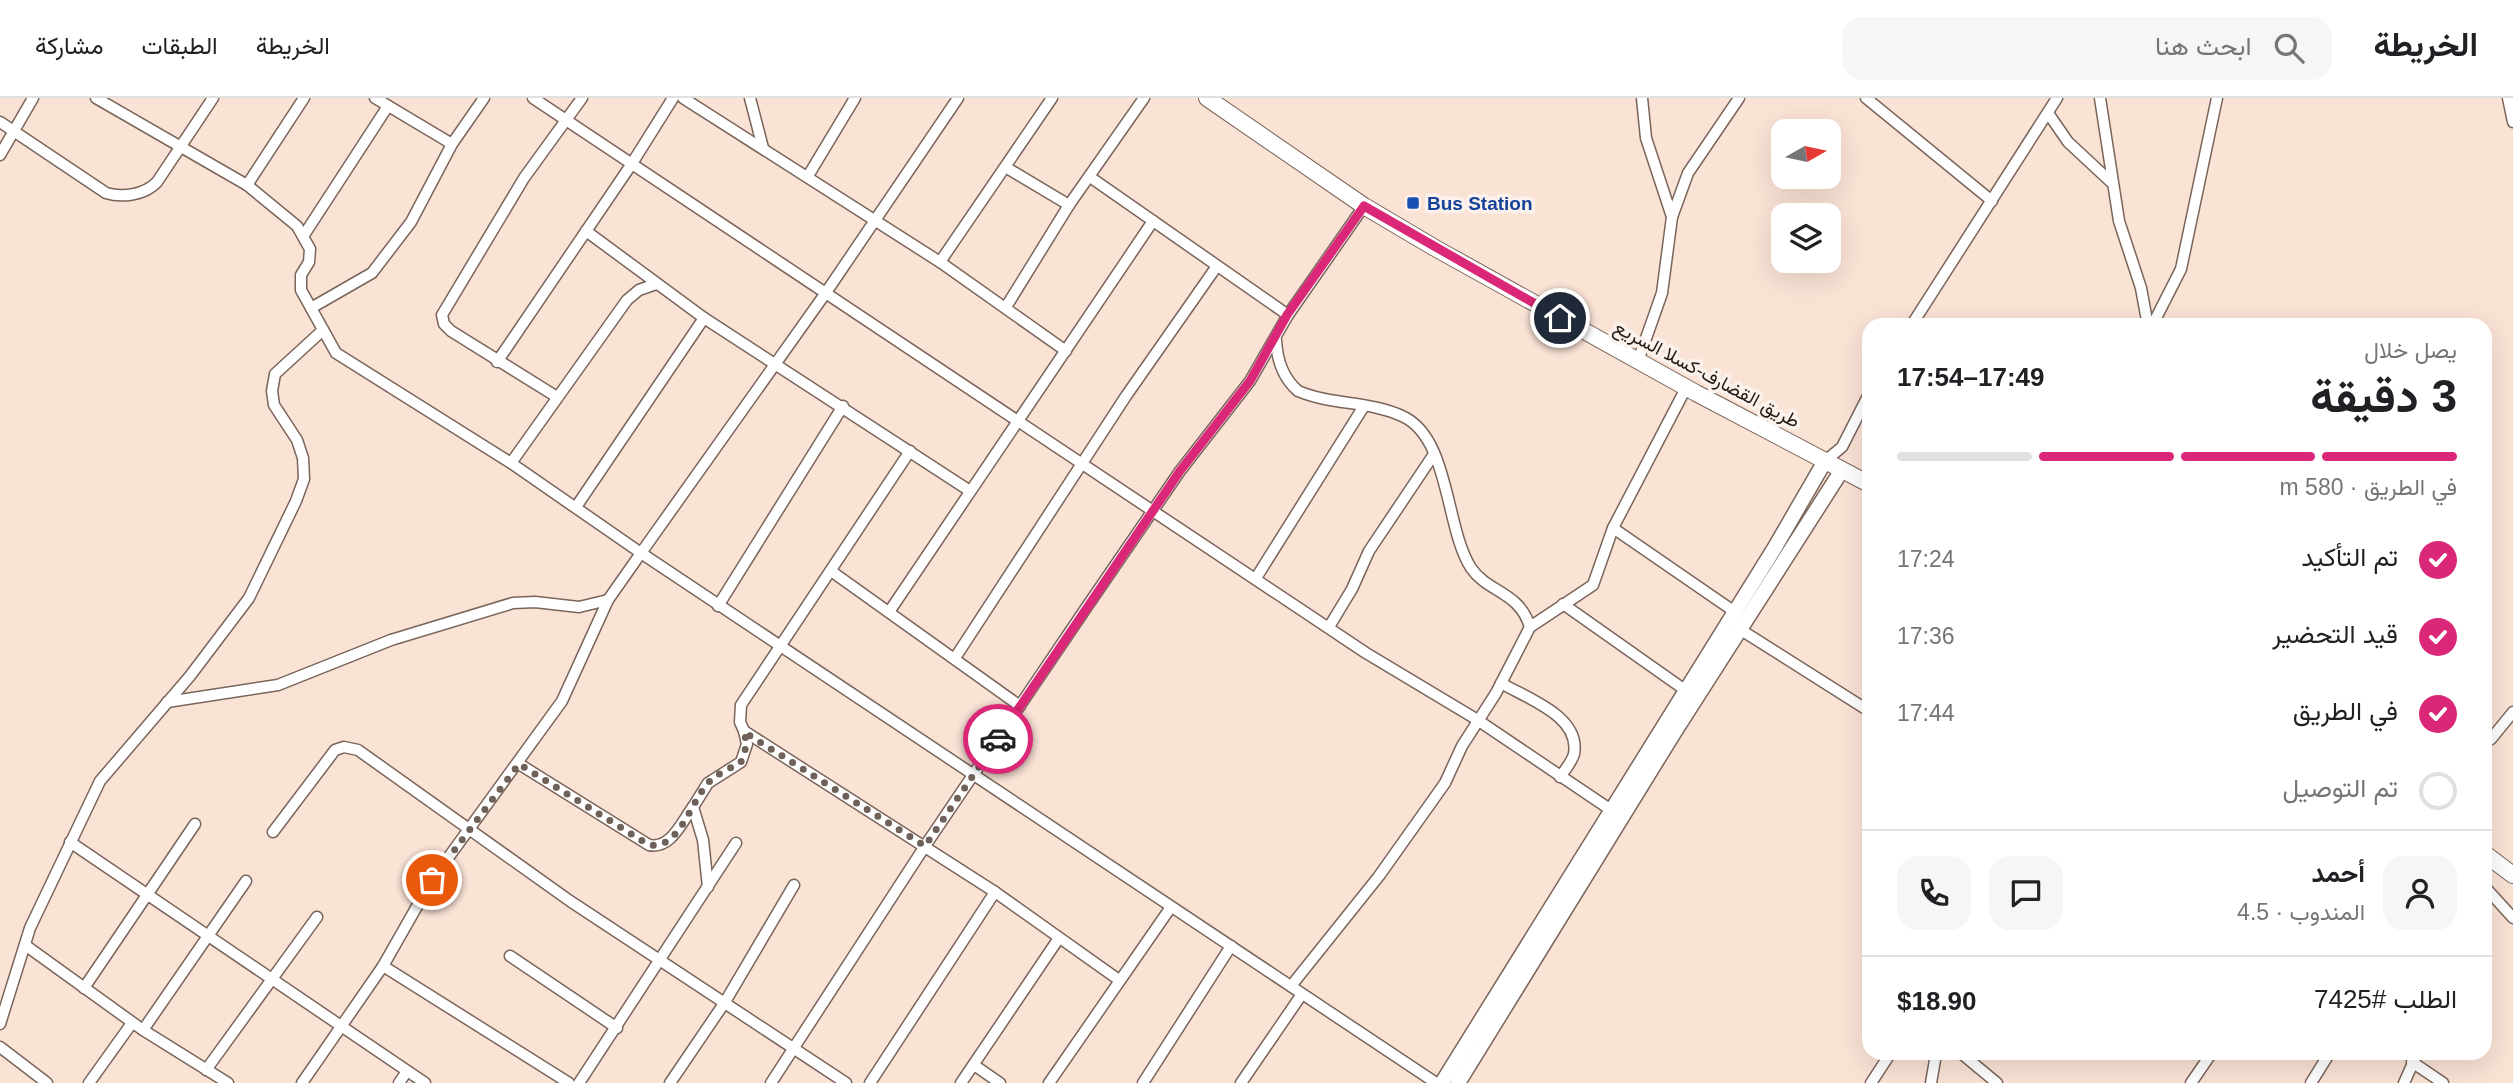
<!DOCTYPE html>
<html lang="ar">
<meta charset="utf-8">
<style>
body{margin:0;font-family:Helvetica,Vazirmatn,sans-serif;background:#f6f6f6;color:#202124;direction:rtl;height:100vh;display:flex;flex-direction:column;font-size:26px;white-space:nowrap}
*{box-sizing:border-box;margin:0}
p{font-size:23px;color:#757577}
.icon{flex:none;width:38px;height:38px;fill:none;stroke:currentColor;stroke-width:2;stroke-linecap:round;stroke-linejoin:round}
.map{position:relative;flex:1;overflow:hidden;direction:ltr}
.panel{position:absolute;left:1862px;top:220px;width:630px;height:742px;display:flex;flex-direction:column;background:#fff;border-radius:21px;box-shadow:0 7px 28px #0002;direction:rtl}
.panel>*{flex:none}
.needle{width:46px;rotate:81deg}
.fabs{position:absolute;left:1771px;top:21px;display:grid;gap:14px}
.fabs a{display:grid;place-items:center;width:70px;height:70px;border-radius:14px;background:#fff;box-shadow:0 7px 28px #0002;font-size:35px}
.pin{position:absolute;display:grid;place-items:center;width:60px;height:60px;color:#fff;margin:-30px;border:4px solid #fff;border-radius:50%;box-shadow:0 2px 7px #0007}
.courier{position:absolute;display:grid;place-items:center;width:70px;height:70px;margin:-35px;border:5px solid #db2777;border-radius:50%;background:#fff;color:#222;box-shadow:0 2px 9px #0007}
.overview em{font-style:normal;font-weight:700}
.overview div{display:flex;flex-direction:column-reverse}
.overview{display:flex;align-items:center;justify-content:space-between;height:119px;padding:0 35px}
h1{font-size:46px;font-weight:700;line-height:52px}
.bar{display:grid;grid-template-columns:repeat(4,1fr);gap:10px 7px;align-content:center;height:84px;padding:0 35px}
.bar i{height:9px;border-radius:5px;background:#e0e0e0}
.bar .active{background:#db2777}
.bar p{grid-column:span 4}
.line{display:flex;align-items:center;gap:18px;padding:0 35px;border-top:2px solid #e0e0e0}
.line div{flex:1}
.round{display:grid;place-items:center;flex:none;width:74px;height:74px;border-radius:21px;background:#f6f6f6}
ol{padding:0 35px;list-style:none}
li{display:flex;align-items:center;gap:21px;height:77px}
li p{margin-inline-start:auto}
li .icon{padding:7px;border-radius:50%;background:#db2777;color:#fff;stroke-width:4}
li:last-child{color:#757577}
li i{width:38px;height:38px;border:4px solid #e0e0e0;border-radius:50%}
header{display:flex;align-items:center;gap:42px;box-sizing:border-box;height:98px;padding:0 35px;background:#fff;border-bottom:2px solid #e0e0e0}
header strong{font-size:33px}
nav{display:flex;gap:38px;margin-inline-start:auto;font-size:24px}
.search{width:490px;height:63px;background:#f6f6f6;display:flex;align-items:center;gap:18px;box-sizing:border-box;padding:0 24px;border-radius:21px;color:#757577;font-size:26px}
.map>svg:first-child{display:block}
.lines{fill:none;stroke-linecap:round;stroke-linejoin:round}
.minor-casing{stroke:#7a655a;stroke-width:13}
.major-casing{stroke:#7a655a;stroke-width:17}
.highway-casing{stroke:#7a655a;stroke-width:18}
.minor{stroke:#fff;stroke-width:10}
.major{stroke:#fff;stroke-width:14}
.highway{stroke:#fff;stroke-width:16}
.done{stroke:#6e6159;stroke-width:7;stroke-dasharray:0 12.6}
.route{stroke:#db2777;stroke-width:9}
.transit-dot{fill:#1a4fb4;stroke:#fcf2ed;stroke-width:2.5}
.labels{text-anchor:middle;dominant-baseline:central;stroke-width:7;stroke-linejoin:round;paint-order:stroke}
.transit-label{font-size:19px;font-weight:bold;fill:#164399;stroke:#fcf2ed;text-anchor:start}
.street-label{font-size:19px;fill:#231b16;stroke:#fcf2ed}
</style>
<header>
<strong>الخريطة</strong>
<div class="search"><svg class="icon" aria-label="search" viewBox="0 0 24 24"><circle cx="10" cy="10" r="6"/><path d="M15 15l6 6"/></svg>ابحث هنا</div>
<nav><a>الخريطة</a><a>الطبقات</a><a>مشاركة</a></nav>
</header>
<div class="map">
<svg width="2513" height="985" viewBox="0 0 2513 985">
<rect width="100%" height="100%" fill="#fae2d5"/>
<g class="lines">
<defs>
<g id="minor">
<path d="M96,0L247,87L297,128L310,151L309,164L301,177V192L336,255L511,365L641,455L608,502L562,603L432,782L383,868L302,985"/>
<path d="M375,0L452,46"/>
<path d="M533,0L1366,555L1476,621L1617,716"/>
<path d="M683,0L940,164L1066,253"/>
<path d="M750,0L763,50"/>
<path d="M958,0L825,196L641,455L1436,985"/>
<path d="M1642,0L1646,40L1672,119"/>
<path d="M1866,0L1992,103"/>
<path d="M2100,0L2119,123L2141,190L2148,228"/>
<path d="M2508,0L2513,24"/>
<path d="M2048,15L2068,44L2111,84"/>
<path d="M0,24L106,95C122,100 145,97 157,84L213,0"/>
<path d="M0,57L33,0"/>
<path d="M1007,70L1069,107"/>
<path d="M808,78L855,0"/>
<path d="M1090,79L1288,217"/>
<path d="M247,87L304,0"/>
<path d="M586,133L704,220L970,393"/>
<path d="M304,137L388,8"/>
<path d="M940,164L1052,0"/>
<path d="M1006,209L1069,107L1144,0"/>
<path d="M311,210L372,175L411,124L452,46L484,0"/>
<path d="M1911,228L2057,0"/>
<path d="M2152,228L2181,171L2217,0"/>
<path d="M1276,242C1277,263 1283,280 1298,293C1331,307 1370,303 1402,318C1450,339 1445,430 1471,470C1488,495 1519,493 1530,529"/>
<path d="M1638,263L1662,195L1672,119L1688,75L1739,0"/>
<path d="M497,264L631,67L673,0"/>
<path d="M557,299L451,233L444,226L442,217L524,80L582,0"/>
<path d="M910,353L741,607L740,624L744,633L995,794L1119,882"/>
<path d="M1825,363L1842,349L1869,296"/>
<path d="M511,365L627,202L639,192L656,186"/>
<path d="M576,409L704,220"/>
<path d="M1613,430L1735,514"/>
<path d="M831,473L1020,608"/>
<path d="M1256,480L1364,308"/>
<path d="M1563,506L1685,592"/>
<path d="M718,508L843,308"/>
<path d="M889,514L1153,123"/>
<path d="M1329,529L1352,491L1369,453L1434,356"/>
<path d="M1741,532L1869,613"/>
<path d="M955,560L1126,298L1217,168"/>
<path d="M1501,585C1526,600 1581,618 1574,656C1572,664 1564,673 1560,679"/>
<path d="M167,604L278,587L391,542L513,505L535,504L579,509L608,502"/>
<path d="M2485,644L2491,641L2513,614"/>
<path d="M519,666L649,747C671,751 681,725 693,709"/>
<path d="M273,734L335,652L344,649L358,652L570,803L846,985"/>
<path d="M70,744L425,985"/>
<path d="M708,789L703,742L693,709L708,685L741,664L747,646L744,633"/>
<path d="M2485,789L2513,820"/>
<path d="M25,847L143,932L228,985"/>
<path d="M510,858L617,930"/>
<path d="M383,868L569,985"/>
<path d="M1291,888L1379,778L1445,685L1462,648L1496,595L1530,529L1593,487L1613,430L1686,290"/>
<path d="M84,890L195,726"/>
<path d="M0,926L30,830L100,683L190,578L249,500L296,403L304,381L303,360L297,342L274,307L272,293L275,276L323,232"/>
<path d="M143,932L246,783"/>
<path d="M0,949L47,985"/>
<path d="M1962,956L1997,985"/>
<path d="M2412,964L2443,985"/>
<path d="M974,967L1000,985"/>
<path d="M206,972L317,819"/>
<path d="M89,985L132,925"/>
<path d="M399,985L407,973"/>
<path d="M579,985L736,745"/>
<path d="M670,985L725,904L794,787"/>
<path d="M771,985L925,748L1086,510L1180,373L1250,283L1288,217L1364,108"/>
<path d="M870,985L995,794"/>
<path d="M961,985L1059,840"/>
<path d="M1049,985L1171,809"/>
<path d="M1143,985L1231,848"/>
<path d="M1241,985L1302,896"/>
<path d="M1871,985L1890,956"/>
<path d="M1931,985L1936,956"/>
<path d="M2191,985L2211,956"/>
<path d="M2311,985L2329,956"/>
<path d="M2404,985L2417,956"/>
</g>
<g id="major">
<path d="M1442,985L1774,451L1825,363"/>
<path d="M1458,985L1675,633L1842,372"/>
</g>
<g id="highway">
<path d="M1207,0L1364,108L1435,150L1696,295L1869,386"/>
<path d="M2485,756L2513,777"/>
</g>
</defs>
<use href="#minor" class="minor-casing"/>
<use href="#major" class="major-casing"/>
<use href="#highway" class="highway-casing"/>
<use href="#minor" class="minor"/>
<use href="#major" class="major"/>
<use href="#highway" class="highway"/>
</g>
<g class="lines">
<path class="done" d="M432,782L519,666L649,747C680,752 691,702 709,684C718,675 731,670 741,664L747,646L744,634L925,748L998,641"/>
<path class="route" d="M998,641L1180,373L1250,283L1287,217L1364,108L1560,220"/>
</g>
<rect class="transit-dot" x="1406" y="98" width="14" height="14" rx="3.5"/>
<g class="labels">
<g class="transit-label">
<text x="1427" y="105">Bus Station</text>
</g>
<g class="street-label">
<text transform="translate(1707 276) rotate(28)">طريق القضارف-كسلا السريع</text>
</g>
</g>
</svg>
<div class="fabs">
<a><svg class="needle" viewBox="-14 -14 28 28"><path d="M0-13l5 13h-10z" fill="#e53935"/><path d="M0 13l5-13h-10z" fill="#757577"/></svg></a>
<a><svg class="icon" aria-label="layers" viewBox="0 0 24 24"><path d="M12 4l9 5-9 5-9-5zM3 14l9 5 9-5"/></svg></a>
</div>
<div class="pin" style="left:432px;top:782px;background:#ea580c"><svg class="icon" aria-label="bag" viewBox="0 0 24 24"><path d="M5 8h14l-1 12H6zM9 8a3 3 0 0 1 6 0"/></svg></div>
<div class="pin" style="left:1560px;top:220px;background:#1f2937"><svg class="icon" aria-label="home" viewBox="0 0 24 24"><path d="M3 11l9-7 9 7M6 9v11h12V9"/></svg></div>
<div class="courier" style="left:998px;top:641px"><svg class="icon" aria-label="car" viewBox="0 0 24 24"><path d="M5 17H2v-5l4-1 3-4h7l3 4 3 1v5h-3M9 17h6M6 11h13"/><circle cx="7" cy="17" r="2"/><circle cx="17" cy="17" r="2"/></svg></div>
<section class="panel">
<div class="overview"><div><h1>3 دقيقة</h1><p>يصل خلال</p></div><em>17:49–17:54</em></div>
<div class="bar"><i class="active"></i><i class="active"></i><i class="active"></i><i></i><p>في الطريق · 580 m</p></div>
<ol>
<li><svg class="icon" aria-label="check" viewBox="0 0 24 24"><path d="M5 12l5 5 9-10"/></svg>تم التأكيد<p>17:24</p></li>
<li><svg class="icon" aria-label="check" viewBox="0 0 24 24"><path d="M5 12l5 5 9-10"/></svg>قيد التحضير<p>17:36</p></li>
<li><svg class="icon" aria-label="check" viewBox="0 0 24 24"><path d="M5 12l5 5 9-10"/></svg>في الطريق<p>17:44</p></li>
<li><i></i>تم التوصيل</li>
</ol>
<div class="line" style="height:126px"><a class="round"><svg class="icon" aria-label="person" viewBox="0 0 24 24"><circle cx="12" cy="8" r="4"/><path d="M4 21q1-7 8-7t8 7"/></svg></a><div><b>أحمد</b><p>المندوب · 4.5</p></div><a class="round"><svg class="icon" aria-label="chat" viewBox="0 0 24 24"><path d="M4 5h16v11H9l-5 4z"/></svg></a><a class="round"><svg class="icon" aria-label="phone" viewBox="0 0 24 24"><path d="M5 4h4l2 5-3 2q2 4 5 5l2-3 5 2v4C11 20 4 13 5 4z"/></svg></a></div>
<div class="line" style="height:91px"><div>الطلب #7425</div><b>$18.90</b></div>
</section>
</div>
